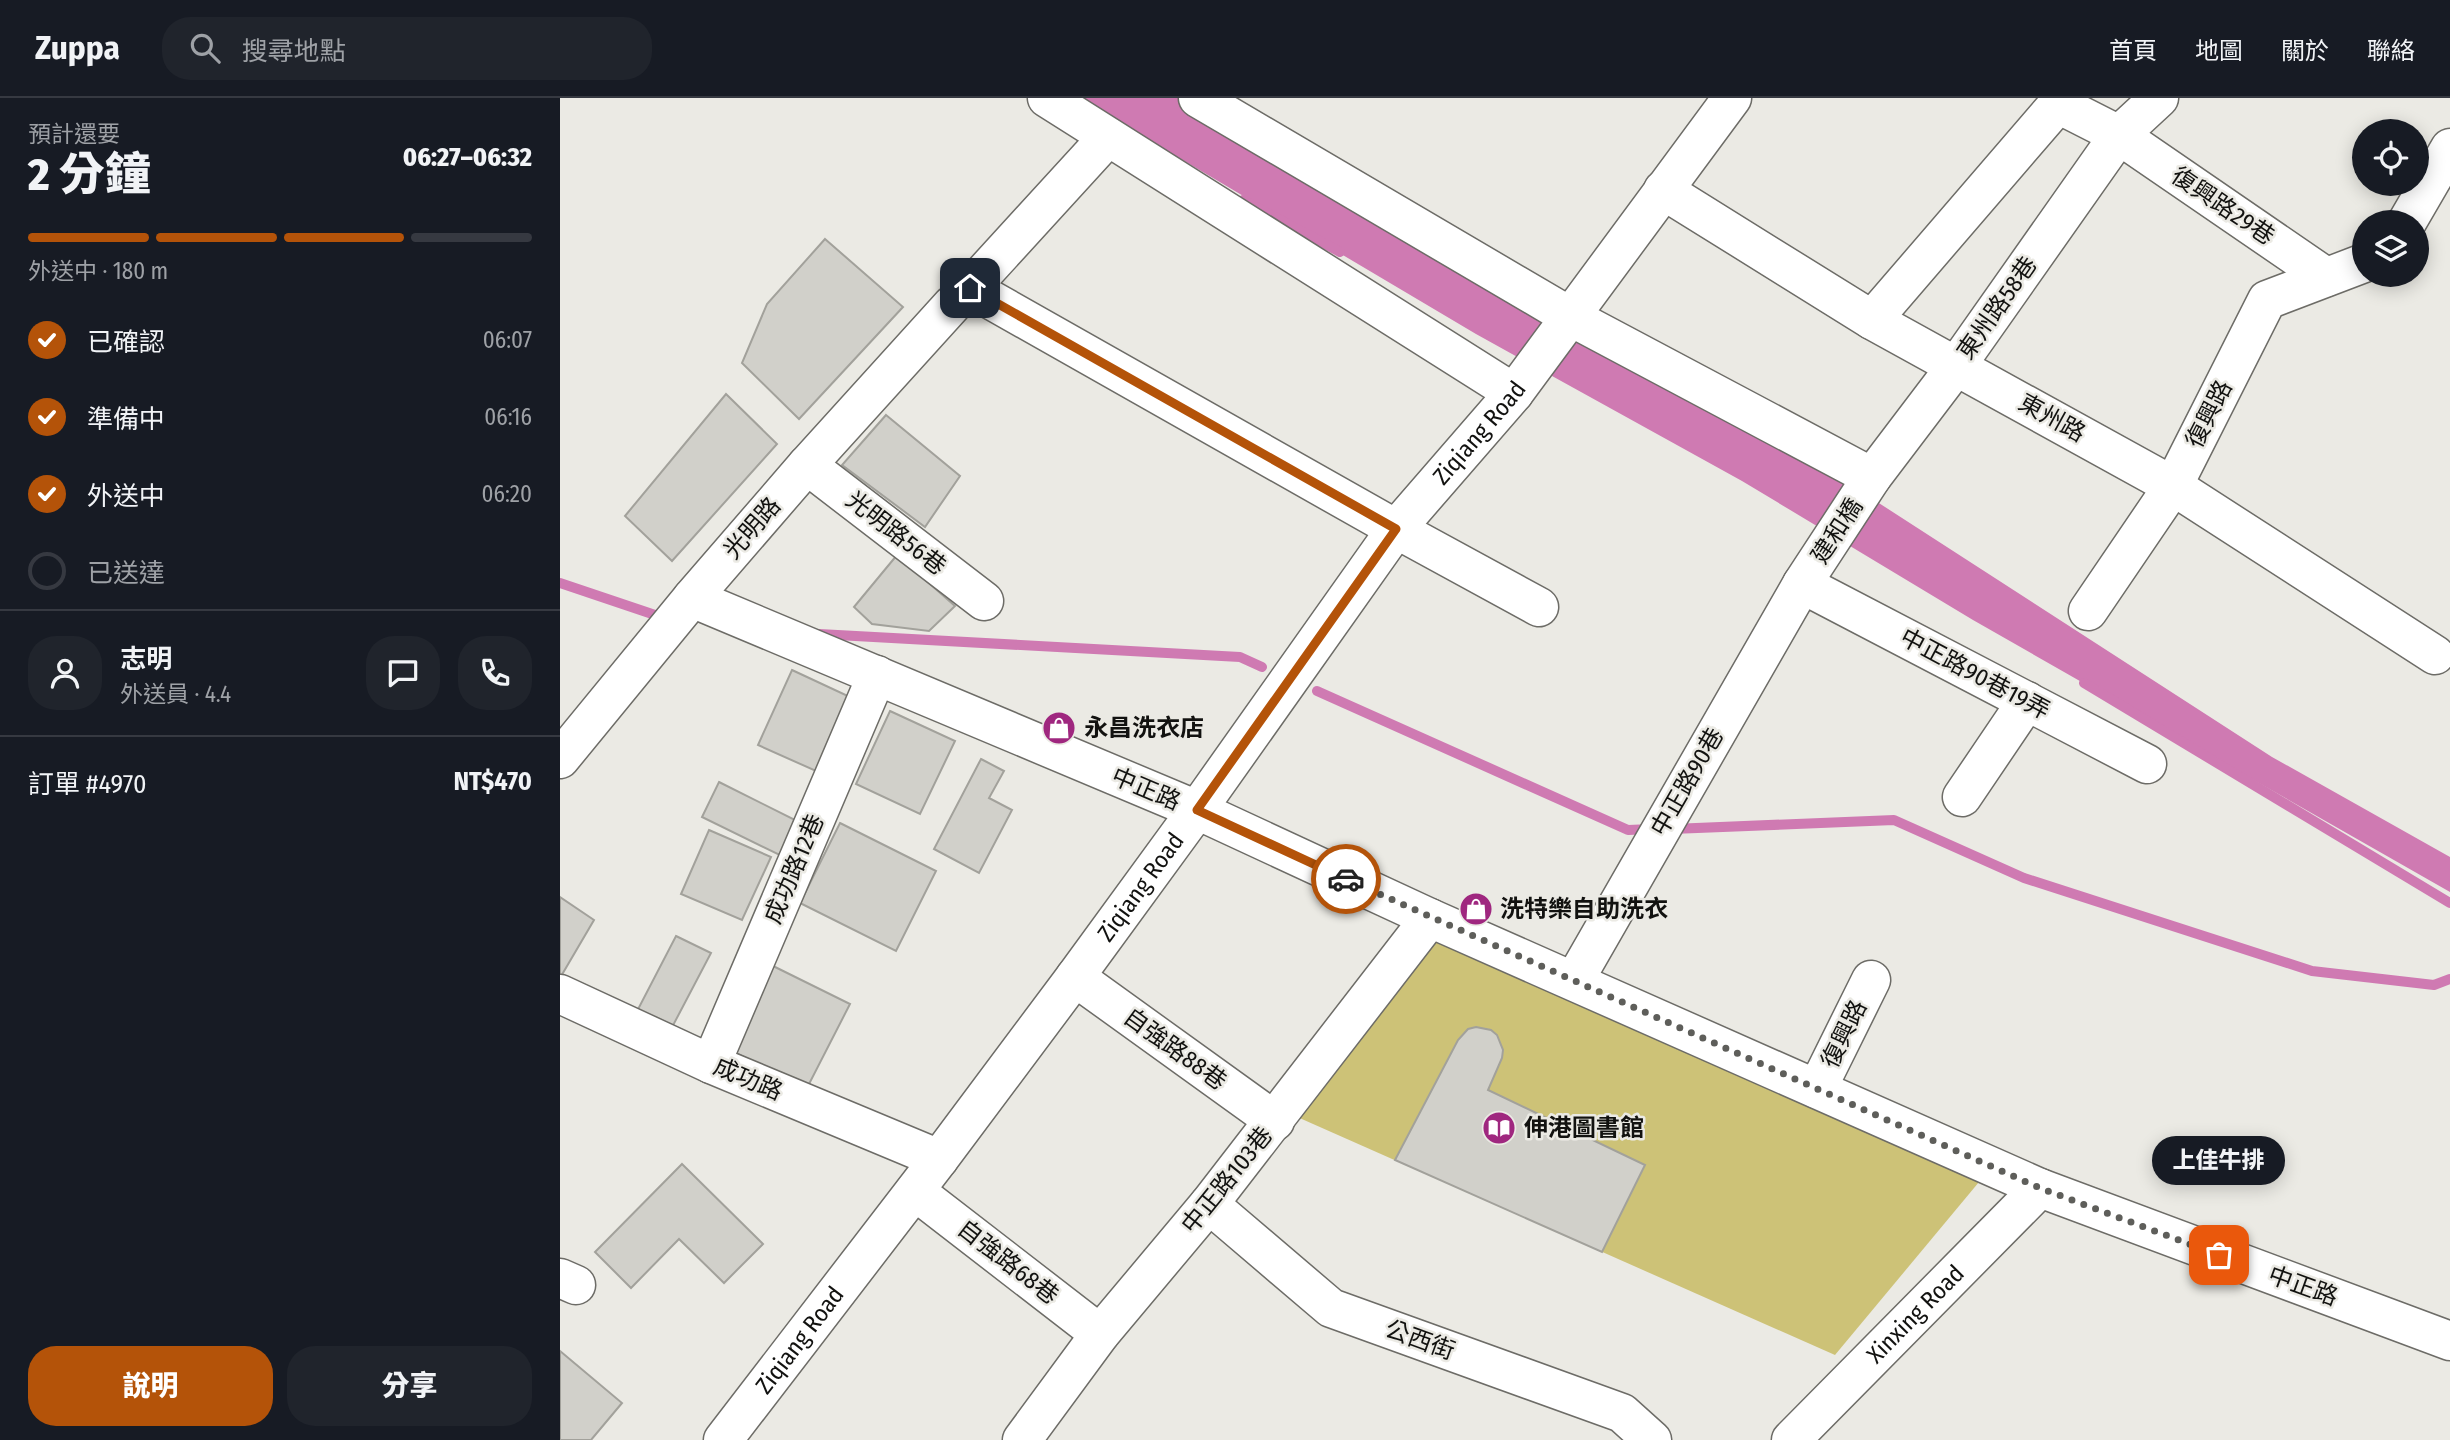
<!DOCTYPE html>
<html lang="zh-TW">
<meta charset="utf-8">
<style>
body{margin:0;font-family:"Fira Sans Condensed","Noto Sans TC",sans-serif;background:#20242c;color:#f1f3f6;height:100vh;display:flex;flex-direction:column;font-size:26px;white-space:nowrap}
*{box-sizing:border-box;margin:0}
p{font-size:23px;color:#9ea1a6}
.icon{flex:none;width:38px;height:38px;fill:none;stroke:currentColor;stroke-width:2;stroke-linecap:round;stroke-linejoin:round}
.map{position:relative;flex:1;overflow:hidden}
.side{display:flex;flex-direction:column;background:#171b24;width:560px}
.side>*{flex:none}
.fabs{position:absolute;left:1792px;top:21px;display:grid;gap:14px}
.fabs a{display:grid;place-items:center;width:77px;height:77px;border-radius:50%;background:#171b24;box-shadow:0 4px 18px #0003;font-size:35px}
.pin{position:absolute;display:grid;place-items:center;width:60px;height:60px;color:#fff;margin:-30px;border-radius:14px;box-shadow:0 4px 10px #0006}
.courier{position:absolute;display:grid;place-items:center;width:70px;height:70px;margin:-35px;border:5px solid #b45309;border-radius:50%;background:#fff;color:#222;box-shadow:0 2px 9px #0007}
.bubble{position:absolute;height:49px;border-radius:24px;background:#171b24;box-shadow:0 4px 18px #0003;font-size:23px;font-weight:800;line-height:49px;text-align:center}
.headline em{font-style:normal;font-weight:800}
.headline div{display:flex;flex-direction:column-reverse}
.headline{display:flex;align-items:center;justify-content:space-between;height:119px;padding:0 28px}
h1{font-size:46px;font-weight:800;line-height:52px}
.bar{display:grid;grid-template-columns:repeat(4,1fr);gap:10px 7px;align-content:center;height:84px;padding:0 28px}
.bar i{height:9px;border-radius:5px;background:#363941}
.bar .current{background:#b45309}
.bar p{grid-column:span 4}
.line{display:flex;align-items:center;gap:18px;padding:0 28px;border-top:2px solid #363941}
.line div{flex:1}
.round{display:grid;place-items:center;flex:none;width:74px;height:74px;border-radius:28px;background:#20242c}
ol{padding:0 28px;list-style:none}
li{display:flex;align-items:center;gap:21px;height:77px}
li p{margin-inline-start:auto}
li .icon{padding:7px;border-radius:50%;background:#b45309;color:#fff;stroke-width:4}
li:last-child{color:#9ea1a6}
li i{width:38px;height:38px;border:4px solid #363941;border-radius:50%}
.cta{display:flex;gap:14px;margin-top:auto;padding:14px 28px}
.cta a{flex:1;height:80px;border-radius:28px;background:#b45309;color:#fff;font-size:28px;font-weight:800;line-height:80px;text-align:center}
.cta a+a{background:#20242c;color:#f1f3f6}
header{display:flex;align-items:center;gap:42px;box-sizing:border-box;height:98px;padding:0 35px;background:#171b24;border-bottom:2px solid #363941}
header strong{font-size:33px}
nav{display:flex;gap:38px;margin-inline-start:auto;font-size:24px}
.search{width:490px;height:63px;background:#20242c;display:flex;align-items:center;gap:18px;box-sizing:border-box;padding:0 24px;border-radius:28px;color:#9ea1a6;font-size:26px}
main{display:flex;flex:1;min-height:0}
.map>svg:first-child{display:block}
.green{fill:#cdc277}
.water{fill:#cf7ab2}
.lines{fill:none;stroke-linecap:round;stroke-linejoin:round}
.stream{stroke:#cf7ab2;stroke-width:10}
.building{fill:#d1d0ca;stroke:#a2a19b;stroke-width:2}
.minor-casing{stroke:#6d6c67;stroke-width:41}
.minor{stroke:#fff;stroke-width:38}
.done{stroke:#5e5e5a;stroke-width:7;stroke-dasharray:0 12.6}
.route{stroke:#b45309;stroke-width:9}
.labels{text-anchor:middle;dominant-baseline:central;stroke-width:5;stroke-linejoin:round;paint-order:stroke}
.street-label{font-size:24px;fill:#121210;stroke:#ebeae4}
.poi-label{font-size:24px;font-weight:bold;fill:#121210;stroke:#ebeae4;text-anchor:start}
</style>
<header>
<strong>Zuppa</strong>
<div class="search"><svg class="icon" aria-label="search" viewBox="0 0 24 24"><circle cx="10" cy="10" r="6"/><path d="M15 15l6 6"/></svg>搜尋地點</div>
<nav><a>首頁</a><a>地圖</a><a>關於</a><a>聯絡</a></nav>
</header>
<main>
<section class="side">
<div class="headline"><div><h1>2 分鐘</h1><p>預計還要</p></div><em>06:27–06:32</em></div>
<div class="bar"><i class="current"></i><i class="current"></i><i class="current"></i><i></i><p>外送中 · 180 m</p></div>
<ol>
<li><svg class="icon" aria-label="check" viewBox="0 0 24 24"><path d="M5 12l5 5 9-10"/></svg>已確認<p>06:07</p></li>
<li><svg class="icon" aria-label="check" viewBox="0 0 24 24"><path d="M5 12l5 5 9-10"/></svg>準備中<p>06:16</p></li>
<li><svg class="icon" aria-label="check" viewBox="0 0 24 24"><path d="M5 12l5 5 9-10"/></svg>外送中<p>06:20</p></li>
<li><i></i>已送達</li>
</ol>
<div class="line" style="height:126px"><a class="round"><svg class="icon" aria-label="person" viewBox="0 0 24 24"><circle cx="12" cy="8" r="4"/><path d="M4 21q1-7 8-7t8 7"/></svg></a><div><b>志明</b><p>外送員 · 4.4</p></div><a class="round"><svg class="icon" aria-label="chat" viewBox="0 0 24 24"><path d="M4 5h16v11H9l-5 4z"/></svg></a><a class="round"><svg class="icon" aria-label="phone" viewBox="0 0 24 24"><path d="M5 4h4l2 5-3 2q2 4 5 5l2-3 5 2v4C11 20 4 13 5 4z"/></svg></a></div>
<div class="line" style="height:91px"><div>訂單 #4970</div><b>NT$470</b></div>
<div class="cta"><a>說明</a><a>分享</a></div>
</section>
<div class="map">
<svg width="1890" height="1342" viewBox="0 0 1890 1342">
<rect width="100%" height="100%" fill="#ebeae4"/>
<path class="green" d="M872,834L1424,1078L1275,1257L735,1018Z"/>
<path class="water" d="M518,0H622L1260,367L1712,659L1890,759V794L1413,522L1182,383L916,236Z"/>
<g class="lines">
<g class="stream">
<path d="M683,102L780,154"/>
<path d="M0,485L107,521"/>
<path d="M259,536L680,559L702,569"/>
<path d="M1524,585L1890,805"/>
<path d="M757,593L1068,732L1092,731"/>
<path d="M1112,731L1334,722L1464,780L1752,873L1874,887L1890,881"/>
</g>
</g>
<g class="building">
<path d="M265,141L343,209L239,321L182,265L207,206Z"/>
<path d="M166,296L217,346L112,463L65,418Z"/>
<path d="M326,317L400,378L365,429L282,367Z"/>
<path d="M337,457L395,508L369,533L312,526L294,509Z"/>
<path d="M232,572L290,599L256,673L198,647Z"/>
<path d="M330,613L395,643L360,716L296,686Z"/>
<path d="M421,661L444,673L429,700L452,712L419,775L374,751Z"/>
<path d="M159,684L245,727L228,761L142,719Z"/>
<path d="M280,725L376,773L336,853L240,805Z"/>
<path d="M149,732L211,759L182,822L121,796Z"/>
<path d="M0,799L34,822L0,880Z"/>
<path d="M116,838L151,855L109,935L75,917Z"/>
<path d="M207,865L290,906L247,990L164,949Z"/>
<path d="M916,929L931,932L937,937L943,952L942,960L928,992L1085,1067L1042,1154L835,1062L898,942L908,931Z"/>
<path d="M122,1066L203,1146L164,1185L119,1141L71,1190L35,1154Z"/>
<path d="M0,1253L62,1305L31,1342H0Z"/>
</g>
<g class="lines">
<defs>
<g id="minor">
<path d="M487,0L954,295"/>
<path d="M638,0L1009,218L1312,379"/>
<path d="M548,39L410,190L836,431L979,509"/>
<path d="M1103,92L1312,222L1613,388L1875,557"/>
<path d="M1847,124L1890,50"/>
<path d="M1312,222L1498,6L1559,37L1766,179"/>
<path d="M247,367L424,503"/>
<path d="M1242,486L1587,666"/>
<path d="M132,500L637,712L870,820L1480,1090L1890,1243"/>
<path d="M1528,513L1613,388L1707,202L1804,165"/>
<path d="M0,661L132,500L247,367L392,207"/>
<path d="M1402,699L1467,603"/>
<path d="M515,879L715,1023"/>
<path d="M1014,883L1242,486L1312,379L1397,267L1559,37L1599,0"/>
<path d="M0,896L151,966L379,1061"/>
<path d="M151,966L317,577"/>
<path d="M1257,991L1311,882"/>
<path d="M355,1093L540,1236"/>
<path d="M649,1106L771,1210L1062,1315L1092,1342"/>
<path d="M0,1180L16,1187"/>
<path id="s1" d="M163,1342L379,1061L515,879L637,712L836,431L954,295L1172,0"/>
<path d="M462,1342L540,1236L649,1106L870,820"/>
<path id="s2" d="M1231,1342L1480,1090"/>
</g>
</defs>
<use href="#minor" class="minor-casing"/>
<use href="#minor" class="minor"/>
</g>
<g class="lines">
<path class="done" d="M786,781L1480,1090L1659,1157"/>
<path class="route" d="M410,190L836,431L637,712L786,781"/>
</g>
<defs>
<symbol id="shop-disc" viewBox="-11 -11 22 22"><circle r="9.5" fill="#9f277f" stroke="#ebeae4"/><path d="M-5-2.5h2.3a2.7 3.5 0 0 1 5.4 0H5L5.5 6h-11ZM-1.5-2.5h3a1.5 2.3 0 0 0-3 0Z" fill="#fff"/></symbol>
<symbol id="library-disc" viewBox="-11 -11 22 22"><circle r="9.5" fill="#9f277f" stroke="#ebeae4"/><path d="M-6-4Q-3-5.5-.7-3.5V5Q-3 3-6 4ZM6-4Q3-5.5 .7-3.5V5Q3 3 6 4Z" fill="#fff"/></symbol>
</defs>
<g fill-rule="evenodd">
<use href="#shop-disc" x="480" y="611" width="38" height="38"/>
<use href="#shop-disc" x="897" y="792" width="38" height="38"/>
<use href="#library-disc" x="920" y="1011" width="38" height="38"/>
</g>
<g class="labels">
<g class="street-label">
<text transform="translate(1663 108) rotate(34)">復興路29巷</text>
<text transform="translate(1437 210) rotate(-55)">東州路58巷</text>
<text transform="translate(1649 316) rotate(-63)">復興路</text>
<text transform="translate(1492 320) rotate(29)">東州路</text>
<text stroke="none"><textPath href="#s1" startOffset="1260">Ziqiang Road</textPath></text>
<text transform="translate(192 430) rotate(-49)">光明路</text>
<text transform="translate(1277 433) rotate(-57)">建和橋</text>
<text transform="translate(336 435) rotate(38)">光明路56巷</text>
<text transform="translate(1415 576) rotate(28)">中正路90巷19弄</text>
<text transform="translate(1127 684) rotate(-60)">中正路90巷</text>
<text transform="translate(586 691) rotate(23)">中正路</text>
<text transform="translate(234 771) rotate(-67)">成功路12巷</text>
<text stroke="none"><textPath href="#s1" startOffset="693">Ziqiang Road</textPath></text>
<text transform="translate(1284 936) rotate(-64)">復興路</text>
<text transform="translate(615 951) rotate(36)">自強路88巷</text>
<text transform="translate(188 981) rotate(23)">成功路</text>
<text transform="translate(667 1082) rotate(-51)">中正路103巷</text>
<text transform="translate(448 1164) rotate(38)">自強路68巷</text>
<text transform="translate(1743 1188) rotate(20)">中正路</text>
<text stroke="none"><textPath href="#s2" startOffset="177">Xinxing Road</textPath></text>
<text stroke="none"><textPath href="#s1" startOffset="126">Ziqiang Road</textPath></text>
<text transform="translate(860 1242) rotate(20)">公西街</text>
</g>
<g class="poi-label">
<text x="524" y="630">永昌洗衣店</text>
<text x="940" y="811">洗特樂自助洗衣</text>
<text x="964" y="1030">伸港圖書館</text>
</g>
</g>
</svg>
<div class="fabs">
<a><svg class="icon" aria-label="locate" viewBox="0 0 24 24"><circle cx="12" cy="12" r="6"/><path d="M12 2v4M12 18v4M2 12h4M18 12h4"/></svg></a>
<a><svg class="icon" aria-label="layers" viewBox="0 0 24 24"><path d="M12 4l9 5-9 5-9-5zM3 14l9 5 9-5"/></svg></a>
</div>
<div class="pin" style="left:1659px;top:1157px;background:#ea580c"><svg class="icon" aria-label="bag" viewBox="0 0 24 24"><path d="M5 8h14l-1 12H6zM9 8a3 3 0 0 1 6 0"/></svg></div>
<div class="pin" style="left:410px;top:190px;background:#1f2937"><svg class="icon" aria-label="home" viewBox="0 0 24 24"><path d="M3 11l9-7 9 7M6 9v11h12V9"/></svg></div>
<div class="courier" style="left:786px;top:781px"><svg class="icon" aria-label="car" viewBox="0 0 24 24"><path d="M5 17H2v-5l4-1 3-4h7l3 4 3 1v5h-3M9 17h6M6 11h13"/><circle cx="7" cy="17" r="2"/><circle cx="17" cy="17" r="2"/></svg></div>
<div class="bubble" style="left:1592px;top:1038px;width:133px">上佳牛排</div>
</div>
</main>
